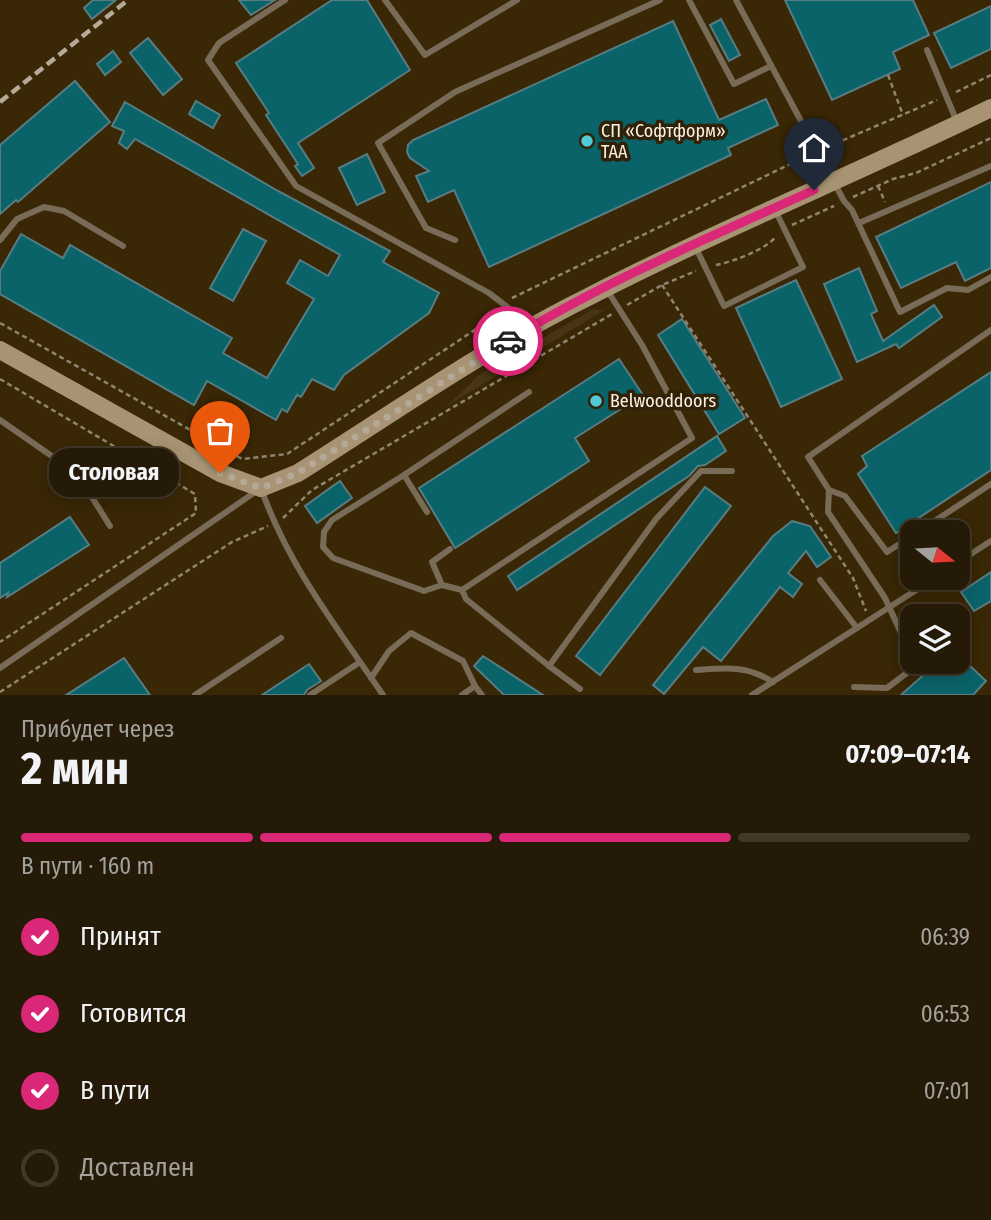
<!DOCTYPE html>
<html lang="ru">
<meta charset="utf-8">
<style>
body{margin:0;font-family:"Fira Sans Condensed",sans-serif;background:#302715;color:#f1f3f6;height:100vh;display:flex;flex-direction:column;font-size:26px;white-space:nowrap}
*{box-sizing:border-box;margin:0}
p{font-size:23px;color:#a3a19b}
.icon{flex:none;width:38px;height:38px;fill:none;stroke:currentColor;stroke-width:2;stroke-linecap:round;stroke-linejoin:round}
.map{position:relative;height:695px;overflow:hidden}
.sheet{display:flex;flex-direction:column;background:#241a07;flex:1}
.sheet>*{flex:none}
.needle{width:46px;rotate:108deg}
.buttons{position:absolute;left:900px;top:520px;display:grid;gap:14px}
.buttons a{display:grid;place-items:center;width:70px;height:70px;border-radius:14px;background:#241a07;box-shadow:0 4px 18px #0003,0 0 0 2px #413828;font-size:35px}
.pin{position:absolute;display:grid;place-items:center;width:60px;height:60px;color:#fff;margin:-72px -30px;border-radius:50% 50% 50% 0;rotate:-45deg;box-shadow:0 0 7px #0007}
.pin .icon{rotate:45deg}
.courier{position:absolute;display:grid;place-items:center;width:70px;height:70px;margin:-35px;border:5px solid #db2777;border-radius:50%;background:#fff;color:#222;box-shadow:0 2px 9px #0007}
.bubble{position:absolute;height:49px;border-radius:21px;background:#241a07;box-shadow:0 4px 18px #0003,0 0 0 2px #413828;font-size:23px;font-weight:700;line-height:49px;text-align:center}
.summary em{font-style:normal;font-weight:700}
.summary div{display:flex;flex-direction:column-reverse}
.summary{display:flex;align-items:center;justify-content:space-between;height:119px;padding:0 21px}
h1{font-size:46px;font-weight:700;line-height:52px}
.bar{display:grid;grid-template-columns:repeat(4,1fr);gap:10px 7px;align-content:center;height:84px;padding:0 21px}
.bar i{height:9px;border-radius:5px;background:#413828}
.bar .active{background:#db2777}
.bar p{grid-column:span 4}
ol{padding:0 21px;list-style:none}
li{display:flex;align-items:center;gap:21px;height:77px}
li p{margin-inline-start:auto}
li .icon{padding:7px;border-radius:50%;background:#db2777;color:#fff;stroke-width:4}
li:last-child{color:#a3a19b}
li i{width:38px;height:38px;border:4px solid #413828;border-radius:50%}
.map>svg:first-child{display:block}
.built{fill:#392705;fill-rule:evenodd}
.green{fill:#483513}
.building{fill:#0b636a;stroke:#577d82;stroke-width:2}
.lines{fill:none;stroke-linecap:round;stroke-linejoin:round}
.path{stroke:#908571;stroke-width:2.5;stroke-dasharray:5 3.5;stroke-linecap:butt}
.service{stroke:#786b58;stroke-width:6}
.secondary{stroke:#a89474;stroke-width:18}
.rail{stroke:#b4aa97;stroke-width:4.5;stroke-dasharray:10 5;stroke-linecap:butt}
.done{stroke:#b3a996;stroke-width:7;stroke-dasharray:0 12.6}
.route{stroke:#db2777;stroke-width:9}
.poi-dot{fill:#52cbd8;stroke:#302209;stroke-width:2.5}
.labels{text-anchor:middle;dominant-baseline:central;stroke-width:7;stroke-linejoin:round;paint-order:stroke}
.poi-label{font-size:18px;fill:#faf1e2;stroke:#302209;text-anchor:start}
</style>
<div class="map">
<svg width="991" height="695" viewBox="0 0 991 695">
<rect width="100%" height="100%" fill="#302209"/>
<path class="built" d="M0,0H991V695H0ZM912,532H957V578H912ZM912,616H957V662H912Z"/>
<path class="green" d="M593,309L603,311L447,406L480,374Z"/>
<g class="building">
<path d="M93,0H116L92,19L84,8Z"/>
<path d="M239,0H275L251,15Z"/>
<path d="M332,0H367L410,70L298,143L314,168L302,176L295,166L298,164L266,115L269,113L236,63Z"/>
<path d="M785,0H913L929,35L893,52L900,69L832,100Z"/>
<path d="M991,6V49L951,68L934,33Z"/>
<path d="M721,19L740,55L729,61L710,25Z"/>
<path d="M673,21L719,120L766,99L778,125L728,148L731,155L489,267L454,190L428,202L416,176L429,171L410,158L407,152L408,145L413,140Z"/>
<path d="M148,38L182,79L163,95L130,53Z"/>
<path d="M113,51L121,62L105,75L97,64Z"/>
<path d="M75,81L110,122L18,202L16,200L0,214V145Z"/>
<path d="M196,101L220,115L213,128L189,114Z"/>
<path d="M125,102L278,191L390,251L383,262L439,293L429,313L344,375L334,390L312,379L301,397L297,395L287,412L282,409L276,420L207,381L194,405L0,294V271L21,234L63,258L70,245L232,338L223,353L267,378L314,299L287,283L300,260L328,276L340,255L135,139L127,149L119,143L124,131L112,126Z"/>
<path d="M367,154L385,192L357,205L339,168Z"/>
<path d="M991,182V268L965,281L956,262L901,288L876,237Z"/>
<path d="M243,229L266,241L233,301L210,288Z"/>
<path d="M859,268L877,311L871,314L883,341L934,305L942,317L899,348L896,344L857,362L824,284Z"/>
<path d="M796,280L842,379L781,407L736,308Z"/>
<path d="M682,319L745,418L719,434L658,335Z"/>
<path d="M619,359L643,395L575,438L589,461L455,548L419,488Z"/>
<path d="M991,372V470L896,533L858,474L867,466L862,456Z"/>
<path d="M717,436L726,451L705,465L698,466L689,476L517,590L508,576Z"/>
<path d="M340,481L352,498L317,523L305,506Z"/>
<path d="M705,487L731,506L600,675L576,656Z"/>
<path d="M70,517L89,545L7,597L8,593L0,598V563Z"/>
<path d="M792,521L810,526L831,557L817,567L806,551L788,573L802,584L793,597L780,587L721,661L703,647L664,694L653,685L773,536Z"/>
<path d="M991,572V601L974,611L961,592Z"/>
<path d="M483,656L543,695H504L474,666Z"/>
<path d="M124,658L150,695H66Z"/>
<path d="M938,662L950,669L957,662L961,666L967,663L986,681L973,695H901Z"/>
<path d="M309,664L321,681L307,690L304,695H262Z"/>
</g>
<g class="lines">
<g class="path">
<path d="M888,75L903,115"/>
<path d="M956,92L991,75"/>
<path d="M827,147L937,100"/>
<path d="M878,186L885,202"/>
<path d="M853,197L893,179L916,173L991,138"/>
<path d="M792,225L834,206"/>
<path d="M716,265C735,261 762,251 776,237"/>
<path d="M662,285L853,578L866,611"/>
<path d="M512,298L809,155"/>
<path d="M627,305L662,285L696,271"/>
<path d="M0,323L242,459L287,454L499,314"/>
<path d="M0,379L195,494L196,513L0,642"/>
<path d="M283,518L312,490L612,314"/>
<path d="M0,692L232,542L268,526"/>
</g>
<g class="service">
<path d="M285,0L219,43L208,60L296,186L489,293L531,325"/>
<path d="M385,0L425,55L517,0"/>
<path d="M689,0L734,84L771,66"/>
<path d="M736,0L844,201L852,210L900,312L947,288L968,290L991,277"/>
<path d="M927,50L957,122"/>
<path d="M859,223L991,166"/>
<path d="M0,240L17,219L44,207L64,211L123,246"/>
<path d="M455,240L426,228L378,143L455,92L660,0"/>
<path d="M695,246L724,306L803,267L775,210"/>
<path d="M607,290L642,345L692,438L462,590L466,599L549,666L656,519L701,471H732"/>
<path d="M0,420L69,468L83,483L110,526"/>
<path d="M404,475L332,520L324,532L323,547L333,558L424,591L442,585"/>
<path d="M829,490L828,512L885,598L912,657"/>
<path d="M427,512L404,475L529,392"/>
<path d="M918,532L991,484"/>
<path d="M912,536L887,552L845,496L829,490L808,457L991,330"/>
<path d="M450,549L432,562L442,585L462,590"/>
<path d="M957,563L991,541"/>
<path d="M820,580L857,628"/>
<path d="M549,666L580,689"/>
<path d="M0,668L261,488C287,564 338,629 383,695"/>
<path d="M696,670C727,668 746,665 773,682"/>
<path d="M371,678L389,651L411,633L463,661L475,686"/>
<path d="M854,687L887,688L916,666L914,662"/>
<path d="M195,695L281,638"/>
<path d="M310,695L360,662"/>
<path d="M462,695L475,686L482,695"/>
<path d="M752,695L935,578"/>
</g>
<path class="secondary" d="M0,350L220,473L261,488L298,473C393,413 487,347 588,297C720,229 858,173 991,108"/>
<path class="rail" d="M0,102L128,0"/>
</g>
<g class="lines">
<path class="done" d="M220,473L261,488L298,473L508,341"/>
<path class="route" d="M508,341C605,281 711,237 814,190"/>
</g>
<g class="poi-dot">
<circle cx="587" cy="141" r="7"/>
<circle cx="596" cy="401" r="7"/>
</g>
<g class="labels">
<g class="poi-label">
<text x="601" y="131">СП «Софтформ»<tspan x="601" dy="21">ТАА</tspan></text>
<text x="610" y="401">Belwooddoors</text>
</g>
</g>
</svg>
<div class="buttons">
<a><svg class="needle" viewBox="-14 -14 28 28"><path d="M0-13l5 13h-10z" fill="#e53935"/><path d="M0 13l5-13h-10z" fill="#a3a19b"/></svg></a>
<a><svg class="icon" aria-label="layers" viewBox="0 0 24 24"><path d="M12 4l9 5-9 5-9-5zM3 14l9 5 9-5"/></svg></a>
</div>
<div class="pin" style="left:220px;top:473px;background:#ea580c"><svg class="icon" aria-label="bag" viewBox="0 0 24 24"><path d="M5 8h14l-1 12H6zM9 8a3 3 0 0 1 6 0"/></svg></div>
<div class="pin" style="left:814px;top:190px;background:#1f2937"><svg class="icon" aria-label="home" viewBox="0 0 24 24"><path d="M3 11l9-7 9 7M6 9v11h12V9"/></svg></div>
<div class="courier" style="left:508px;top:341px"><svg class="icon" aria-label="car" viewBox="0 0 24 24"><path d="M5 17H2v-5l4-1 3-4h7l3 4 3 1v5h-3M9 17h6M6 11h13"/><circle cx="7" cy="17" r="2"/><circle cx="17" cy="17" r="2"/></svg></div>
<div class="bubble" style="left:49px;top:448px;width:130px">Столовая</div>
</div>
<section class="sheet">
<div class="summary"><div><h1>2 мин</h1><p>Прибудет через</p></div><em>07:09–07:14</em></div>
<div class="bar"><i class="active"></i><i class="active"></i><i class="active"></i><i></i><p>В пути · 160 m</p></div>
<ol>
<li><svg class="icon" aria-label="check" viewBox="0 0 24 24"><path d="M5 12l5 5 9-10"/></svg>Принят<p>06:39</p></li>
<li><svg class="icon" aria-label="check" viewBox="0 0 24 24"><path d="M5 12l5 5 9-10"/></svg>Готовится<p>06:53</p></li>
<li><svg class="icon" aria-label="check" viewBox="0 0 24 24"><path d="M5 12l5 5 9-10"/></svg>В пути<p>07:01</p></li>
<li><i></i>Доставлен</li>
</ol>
</section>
